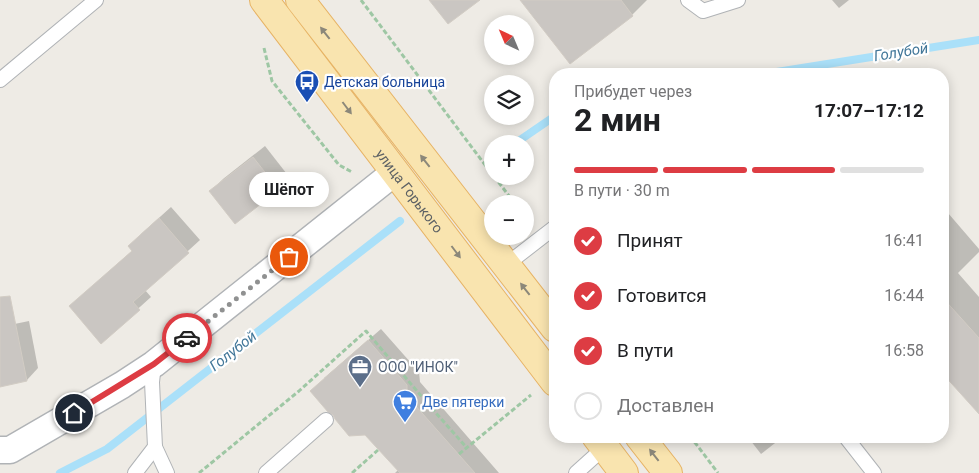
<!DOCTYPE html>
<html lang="ru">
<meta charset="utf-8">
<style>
body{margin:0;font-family:Roboto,sans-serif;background:#f6f6f6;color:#202124;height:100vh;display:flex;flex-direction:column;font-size:19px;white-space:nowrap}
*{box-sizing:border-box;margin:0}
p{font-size:16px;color:#757577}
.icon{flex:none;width:28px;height:28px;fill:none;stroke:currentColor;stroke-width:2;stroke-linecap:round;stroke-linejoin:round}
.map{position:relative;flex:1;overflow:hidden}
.drawer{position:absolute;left:549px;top:68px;width:400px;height:375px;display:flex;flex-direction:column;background:#fff;border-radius:20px;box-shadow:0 2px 12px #0003}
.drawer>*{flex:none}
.needle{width:32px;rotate:316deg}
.fabs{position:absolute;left:484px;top:15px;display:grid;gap:10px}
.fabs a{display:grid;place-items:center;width:50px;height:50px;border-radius:50%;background:#fff;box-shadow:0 2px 12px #0003;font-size:25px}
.pin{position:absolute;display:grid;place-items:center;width:42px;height:42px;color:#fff;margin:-21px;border:2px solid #fff;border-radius:50%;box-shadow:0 1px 5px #0007}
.courier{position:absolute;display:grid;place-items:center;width:50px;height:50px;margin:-25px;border:4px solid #dd3c43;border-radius:50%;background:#fff;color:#222;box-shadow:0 1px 6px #0007}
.bubble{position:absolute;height:35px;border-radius:18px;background:#fff;box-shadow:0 2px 12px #0003;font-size:16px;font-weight:700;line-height:35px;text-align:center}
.head em{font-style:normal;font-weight:700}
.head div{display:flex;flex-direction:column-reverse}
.head{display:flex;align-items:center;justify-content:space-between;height:85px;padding:0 25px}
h1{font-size:32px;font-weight:700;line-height:38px}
.bar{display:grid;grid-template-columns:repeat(4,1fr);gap:8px 5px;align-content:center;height:60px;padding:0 25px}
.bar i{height:6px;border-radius:4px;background:#e0e0e0}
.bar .on{background:#dd3c43}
.bar p{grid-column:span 4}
ol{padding:0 25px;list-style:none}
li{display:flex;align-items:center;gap:15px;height:55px}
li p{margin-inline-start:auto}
li .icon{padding:5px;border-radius:50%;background:#dd3c43;color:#fff;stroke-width:4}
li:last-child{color:#757577}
li i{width:28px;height:28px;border:2px solid #e0e0e0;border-radius:50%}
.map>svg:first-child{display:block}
.shadow{fill:#0003}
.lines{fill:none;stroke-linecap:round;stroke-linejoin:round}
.stream{stroke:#aae0f9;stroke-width:8}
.building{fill:#cac6c2;stroke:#d2ccc4}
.service-casing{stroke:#b0b3b6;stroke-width:16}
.minor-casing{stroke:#b0b3b6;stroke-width:29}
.primary-casing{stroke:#e7b364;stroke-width:30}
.path{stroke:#9ec7a4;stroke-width:3;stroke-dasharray:5 2.5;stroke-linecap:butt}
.service{stroke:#fff;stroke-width:14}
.minor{stroke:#fff;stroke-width:26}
.primary{stroke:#f9e4af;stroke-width:28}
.oneway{fill:#8c887a}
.done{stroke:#909191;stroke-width:5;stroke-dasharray:0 9}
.route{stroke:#dd3c43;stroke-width:6}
.labels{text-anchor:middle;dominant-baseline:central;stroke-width:4.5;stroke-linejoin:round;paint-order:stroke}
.transit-label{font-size:14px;fill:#164399;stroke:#fff;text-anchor:start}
.street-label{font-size:14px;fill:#5d6164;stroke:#fff}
.service-label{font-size:14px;fill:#4e5e75;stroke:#fff;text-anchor:start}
.shop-label{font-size:14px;fill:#366cbe;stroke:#fff;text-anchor:start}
.water-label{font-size:15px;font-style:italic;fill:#427799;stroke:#fff}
</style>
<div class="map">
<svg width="979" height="473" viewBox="0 0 979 473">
<rect width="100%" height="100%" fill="#eeebe5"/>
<g class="shadow">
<path d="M522,0H647L632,15Z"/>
<path d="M832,0H849L839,8Z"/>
<path d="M265,146L290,178L278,189L211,191L223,179Z"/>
<path d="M171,207L200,240L145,290L151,297L101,342L70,306L133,250L141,234Z"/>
<path d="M948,213L979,249V252L958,273L979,297V403L942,371V218Z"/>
<path d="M29,321L38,368L27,380L0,385V327Z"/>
<path d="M381,329L419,372L420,382L499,473H395L398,470L324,378Z"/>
<path d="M747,436H784L761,454Z"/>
</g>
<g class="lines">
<g class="stream">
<path d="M764,74L979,40"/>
<path d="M520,140L555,116"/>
<path d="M60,473L107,449L400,221"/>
</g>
</g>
<g class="building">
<path d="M429,0H480L448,24Z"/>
<path d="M520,0H621L633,16L570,64Z"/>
<path d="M253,157L279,190L235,224L209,191Z"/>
<path d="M159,218L189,253L133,302L140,310L101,344L69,306L132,251L128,246Z"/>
<path d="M10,296L27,381L0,387V297Z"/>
<path d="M942,297L979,338V414L942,373Z"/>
<path d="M368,340L407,385V396L475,473H400L365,435L349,436L335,419L333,415L328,412L310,391Z"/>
</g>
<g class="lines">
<defs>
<g id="service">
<path d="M688,0L703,11L738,0"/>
<path d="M0,80L96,0"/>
<path d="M506,265L555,227"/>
<path d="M845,436L874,473"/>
<path d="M155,447L167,473"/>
<path d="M135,473L155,447L152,382L154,364"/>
<path d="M266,473L326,420"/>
<path d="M576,473L596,455L606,450"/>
</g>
<path id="minor" d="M0,450H10L122,385L154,364L395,172"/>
<g id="primary">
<path id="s1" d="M264,0L555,382"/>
<path d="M300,0L555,328"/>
<path d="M596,436L624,473"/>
<path d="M639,436L668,473"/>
</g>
</defs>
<use href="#service" class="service-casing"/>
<use href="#minor" class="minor-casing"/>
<use href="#primary" class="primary-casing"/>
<g class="path">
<path d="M361,0L492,174"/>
<path d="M264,48L272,81L339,165L352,172"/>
<path d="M494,176L515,204"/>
<path d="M421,411L428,404L467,448"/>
<path d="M690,436L718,473"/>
<path d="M459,454L531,395"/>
<path d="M199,473L299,391L366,331L428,404"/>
<path d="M352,473L378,450"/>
</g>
<use href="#service" class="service"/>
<use href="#minor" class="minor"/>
<use href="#primary" class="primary"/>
</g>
<defs><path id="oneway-solid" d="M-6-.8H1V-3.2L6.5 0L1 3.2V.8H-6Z" transform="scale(1.25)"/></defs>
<g class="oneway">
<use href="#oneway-solid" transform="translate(325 33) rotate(-128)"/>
<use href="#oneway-solid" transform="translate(347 108) rotate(53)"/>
<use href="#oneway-solid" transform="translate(425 161) rotate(-128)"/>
<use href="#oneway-solid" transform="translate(456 252) rotate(53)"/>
<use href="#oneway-solid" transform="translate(525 289) rotate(-128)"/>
<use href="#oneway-solid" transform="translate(654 455) rotate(-128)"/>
</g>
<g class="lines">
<path class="done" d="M187,338L289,257"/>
<path class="route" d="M74,413L154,364L187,338"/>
</g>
<defs>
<symbol id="bus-pin" viewBox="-11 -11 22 30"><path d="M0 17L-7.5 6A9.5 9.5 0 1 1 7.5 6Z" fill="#1a4fb4" stroke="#fff"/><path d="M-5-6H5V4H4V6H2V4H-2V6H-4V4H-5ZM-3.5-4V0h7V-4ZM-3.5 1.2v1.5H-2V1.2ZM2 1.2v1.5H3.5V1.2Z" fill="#fff"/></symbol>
<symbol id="office-pin" viewBox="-11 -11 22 30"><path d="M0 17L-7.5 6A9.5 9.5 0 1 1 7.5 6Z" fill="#5c6f8a" stroke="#fff"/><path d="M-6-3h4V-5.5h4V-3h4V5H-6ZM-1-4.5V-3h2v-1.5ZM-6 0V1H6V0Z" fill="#fff"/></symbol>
<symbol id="supermarket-pin" viewBox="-11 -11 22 30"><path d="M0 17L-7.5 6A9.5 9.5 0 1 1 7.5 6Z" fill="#3f7fe0" stroke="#fff"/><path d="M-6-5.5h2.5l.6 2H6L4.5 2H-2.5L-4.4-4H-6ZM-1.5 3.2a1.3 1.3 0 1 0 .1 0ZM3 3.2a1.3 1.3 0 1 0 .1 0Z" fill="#fff"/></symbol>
</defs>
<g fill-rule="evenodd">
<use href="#bus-pin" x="293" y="68" width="28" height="38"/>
<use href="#office-pin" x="346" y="353" width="28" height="38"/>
<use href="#supermarket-pin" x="391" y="388" width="28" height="38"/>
</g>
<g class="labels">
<g class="transit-label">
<text x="324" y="82">Детская больница</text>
</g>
<g class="street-label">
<text stroke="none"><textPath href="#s1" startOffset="240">улица Горького</textPath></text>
</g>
<g class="service-label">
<text x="378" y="367">ООО "ИНОК"</text>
</g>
<g class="shop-label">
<text x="422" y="402">Две пятерки</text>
</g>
<g class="water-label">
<text transform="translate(901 52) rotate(-9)">Голубой</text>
<text transform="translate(233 351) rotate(-38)">Голубой</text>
</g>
</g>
</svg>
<div class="fabs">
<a><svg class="needle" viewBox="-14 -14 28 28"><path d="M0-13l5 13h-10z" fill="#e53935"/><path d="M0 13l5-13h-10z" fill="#757577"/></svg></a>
<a><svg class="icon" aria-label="layers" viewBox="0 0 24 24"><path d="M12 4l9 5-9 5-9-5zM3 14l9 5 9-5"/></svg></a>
<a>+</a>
<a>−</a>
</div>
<div class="pin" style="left:289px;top:257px;background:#ea580c"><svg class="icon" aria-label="bag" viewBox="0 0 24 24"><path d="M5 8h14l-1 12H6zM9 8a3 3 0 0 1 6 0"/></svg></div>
<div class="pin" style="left:74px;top:413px;background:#1f2937"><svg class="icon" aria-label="home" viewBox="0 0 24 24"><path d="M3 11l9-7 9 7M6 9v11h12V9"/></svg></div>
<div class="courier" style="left:187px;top:338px"><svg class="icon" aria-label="car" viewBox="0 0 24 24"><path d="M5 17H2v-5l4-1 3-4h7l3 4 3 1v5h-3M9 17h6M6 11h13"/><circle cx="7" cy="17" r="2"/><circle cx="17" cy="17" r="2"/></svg></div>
<div class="bubble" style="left:249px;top:172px;width:80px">Шёпот</div>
<section class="drawer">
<div class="head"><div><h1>2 мин</h1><p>Прибудет через</p></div><em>17:07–17:12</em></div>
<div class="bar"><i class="on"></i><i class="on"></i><i class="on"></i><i></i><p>В пути · 30 m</p></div>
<ol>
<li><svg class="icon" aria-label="check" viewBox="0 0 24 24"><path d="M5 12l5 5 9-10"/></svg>Принят<p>16:41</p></li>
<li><svg class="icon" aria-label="check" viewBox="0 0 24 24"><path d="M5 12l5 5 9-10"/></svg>Готовится<p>16:44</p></li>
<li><svg class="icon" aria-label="check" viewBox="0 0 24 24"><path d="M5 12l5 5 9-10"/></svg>В пути<p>16:58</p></li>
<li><i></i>Доставлен</li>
</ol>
</section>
</div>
